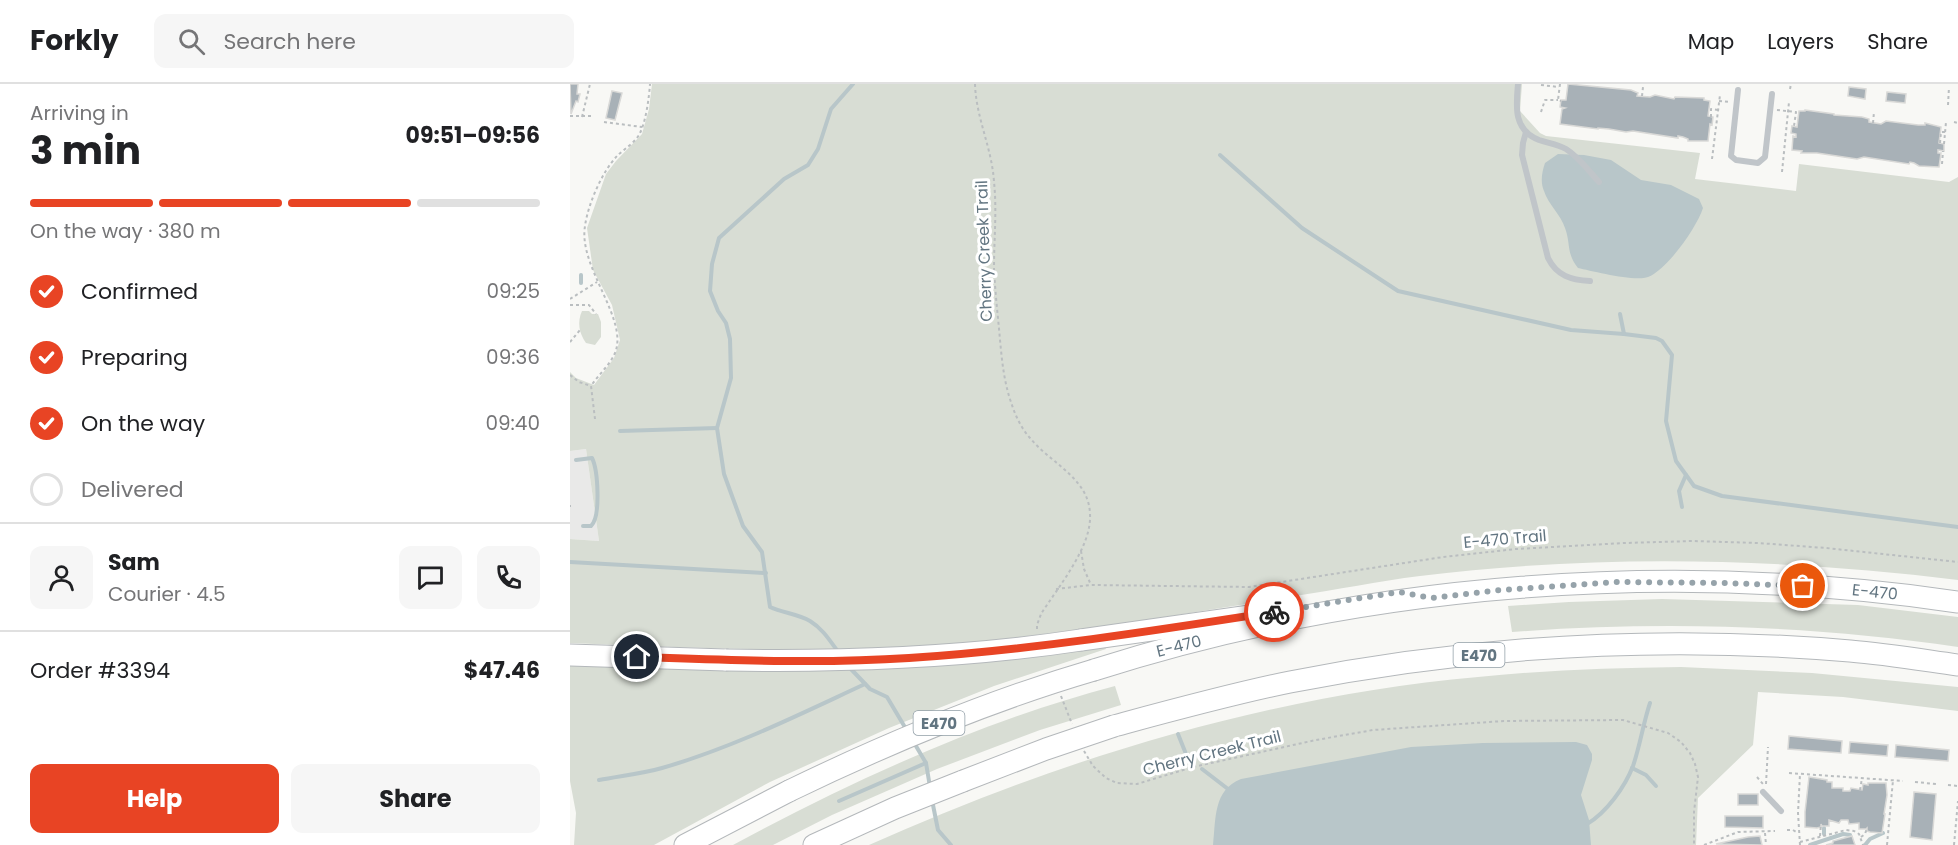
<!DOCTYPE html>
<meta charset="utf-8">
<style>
body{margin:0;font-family:Poppins,sans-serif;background:#f6f6f6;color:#202124;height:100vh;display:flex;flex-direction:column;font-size:22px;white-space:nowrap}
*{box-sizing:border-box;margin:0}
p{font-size:20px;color:#757577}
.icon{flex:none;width:33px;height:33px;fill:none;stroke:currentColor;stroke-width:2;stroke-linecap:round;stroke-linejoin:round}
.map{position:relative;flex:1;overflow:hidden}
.panel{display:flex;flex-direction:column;background:#fff;width:570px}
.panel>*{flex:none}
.pin{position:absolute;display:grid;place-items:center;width:51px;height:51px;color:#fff;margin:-26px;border:3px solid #fff;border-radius:50%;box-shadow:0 2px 6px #0007}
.courier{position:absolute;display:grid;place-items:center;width:60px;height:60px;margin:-30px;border:4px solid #e84424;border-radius:50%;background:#fff;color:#222;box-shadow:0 2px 8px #0007}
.head em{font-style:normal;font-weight:700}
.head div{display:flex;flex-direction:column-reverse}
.head{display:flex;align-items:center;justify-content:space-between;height:102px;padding:0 30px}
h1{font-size:39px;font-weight:700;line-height:45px}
.bar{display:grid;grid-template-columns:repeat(4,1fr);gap:9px 6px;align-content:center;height:72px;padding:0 30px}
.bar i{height:8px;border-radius:4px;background:#e0e0e0}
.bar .current{background:#e84424}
.bar p{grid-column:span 4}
.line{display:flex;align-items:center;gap:15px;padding:0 30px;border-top:2px solid #e0e0e0}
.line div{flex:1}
.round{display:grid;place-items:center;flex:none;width:63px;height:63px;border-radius:12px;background:#f6f6f6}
ol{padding:0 30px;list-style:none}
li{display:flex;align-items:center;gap:18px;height:66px}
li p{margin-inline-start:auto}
li .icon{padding:6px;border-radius:50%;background:#e84424;color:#fff;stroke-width:4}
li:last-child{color:#757577}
li i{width:33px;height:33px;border:3px solid #e0e0e0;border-radius:50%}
.action{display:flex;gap:12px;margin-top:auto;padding:12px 30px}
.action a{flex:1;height:69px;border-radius:12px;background:#e84424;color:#fff;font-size:24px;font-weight:700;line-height:69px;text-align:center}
.action a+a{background:#f6f6f6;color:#202124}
header{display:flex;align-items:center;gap:36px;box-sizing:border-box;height:84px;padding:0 30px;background:#fff;border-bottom:2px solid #e0e0e0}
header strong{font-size:28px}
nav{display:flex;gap:33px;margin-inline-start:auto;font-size:21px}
.search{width:420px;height:54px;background:#f6f6f6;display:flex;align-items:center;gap:15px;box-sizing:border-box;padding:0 21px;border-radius:12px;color:#757577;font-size:22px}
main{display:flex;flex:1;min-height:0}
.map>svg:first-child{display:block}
.built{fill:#e9e9e8}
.green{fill:#d8ddd4}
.water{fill:#b8c6c9}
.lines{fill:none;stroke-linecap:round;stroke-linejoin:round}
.stream{stroke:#b8c6c9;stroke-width:4}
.building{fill:#a8b1b7;stroke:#d9d9d7;stroke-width:1.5}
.highway-casing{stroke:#b4b8bb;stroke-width:23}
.path{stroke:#babec0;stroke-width:2;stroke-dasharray:3 3;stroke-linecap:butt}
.lane{stroke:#c0c5c9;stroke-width:6}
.highway{stroke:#fff;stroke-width:21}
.highway-bridge-casing{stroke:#b4b8bb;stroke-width:23;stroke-linecap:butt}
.highway-bridge{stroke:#fff;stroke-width:21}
.done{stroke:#96a3aa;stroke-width:6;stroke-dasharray:0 10.8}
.route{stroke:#e84424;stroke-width:8}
.labels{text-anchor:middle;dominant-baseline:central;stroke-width:6;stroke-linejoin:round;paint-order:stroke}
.shield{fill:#fff;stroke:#919ea7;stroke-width:1.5}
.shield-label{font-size:15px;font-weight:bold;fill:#627581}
.street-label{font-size:16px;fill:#627581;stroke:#fff}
</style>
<header>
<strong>Forkly</strong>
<div class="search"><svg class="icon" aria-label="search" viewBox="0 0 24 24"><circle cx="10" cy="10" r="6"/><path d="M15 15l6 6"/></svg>Search here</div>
<nav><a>Map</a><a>Layers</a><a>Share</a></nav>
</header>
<main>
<section class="panel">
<div class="head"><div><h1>3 min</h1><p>Arriving in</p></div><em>09:51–09:56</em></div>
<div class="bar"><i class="current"></i><i class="current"></i><i class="current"></i><i></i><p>On the way · 380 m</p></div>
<ol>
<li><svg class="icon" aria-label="check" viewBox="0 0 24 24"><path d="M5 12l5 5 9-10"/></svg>Confirmed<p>09:25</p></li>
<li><svg class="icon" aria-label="check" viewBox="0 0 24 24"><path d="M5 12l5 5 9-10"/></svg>Preparing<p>09:36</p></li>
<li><svg class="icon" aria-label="check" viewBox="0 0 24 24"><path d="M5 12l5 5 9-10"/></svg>On the way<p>09:40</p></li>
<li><i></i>Delivered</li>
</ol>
<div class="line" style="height:108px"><a class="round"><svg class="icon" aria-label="person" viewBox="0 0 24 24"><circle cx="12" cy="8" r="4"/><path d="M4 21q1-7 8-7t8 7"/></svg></a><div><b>Sam</b><p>Courier · 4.5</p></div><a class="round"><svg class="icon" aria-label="chat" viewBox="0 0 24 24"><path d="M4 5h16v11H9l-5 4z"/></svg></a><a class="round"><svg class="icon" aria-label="phone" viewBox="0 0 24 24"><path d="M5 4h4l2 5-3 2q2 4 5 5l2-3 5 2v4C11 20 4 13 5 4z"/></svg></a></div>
<div class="line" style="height:78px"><div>Order #3394</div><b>$47.46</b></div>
<div class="action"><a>Help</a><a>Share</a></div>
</section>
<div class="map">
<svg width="1388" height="761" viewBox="0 0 1388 761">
<rect width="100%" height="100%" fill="#f8f8f5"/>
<path class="built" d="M16,365L29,457L0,455V367Z"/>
<g class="green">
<path d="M82,0H952L950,27L970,49L976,52L1130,69L1125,95L1226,107L1229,80L1379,98L1388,93V496C1209,474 1029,470 850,492C808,497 767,506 725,512C608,531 490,551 371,561C248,570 124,564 0,559V455L29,457L16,365L0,367V288L6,294L24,301L44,274L50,256L42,221L23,186L17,144L36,90L46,77L72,50L79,25Z"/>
<path d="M12,227H19L22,230H28L31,238V253L25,261L16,259C9,249 7,238 12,227Z"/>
<path d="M1092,515L1288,521L1388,533V563C1241,541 1091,537 942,548L938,522L999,518Z"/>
<path d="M535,562L536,565L424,602L319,644L200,698L84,761H4L6,729L0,697V580Z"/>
<path d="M1111,583L1242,589L1388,603V627L1273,613L1188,608L1183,661L1128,714L1126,761H299C491,675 697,612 908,593C975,586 1043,584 1111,583Z"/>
<path d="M545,602L551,621L470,646L367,685L262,731L203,761H163C281,697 415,636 545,602Z"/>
</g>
<g class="water">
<path d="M988,70L1014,71L1041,76L1071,96L1101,101L1129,115L1133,124C1127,143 1097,186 1078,193C1065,198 1022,187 1008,184C996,169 1001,160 995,144C991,131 978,120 974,107C970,98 972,88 975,79Z"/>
<path d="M1006,658L1017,661L1022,670V676L1011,711L1019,736L1021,761H643C646,735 643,706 671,695L841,663L913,659Z"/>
</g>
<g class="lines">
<g class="stream">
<path d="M650,71L732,144L828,207L1001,246L1054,250L1086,254L1092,257L1102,271L1096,337L1106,377L1124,402L1152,412L1388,443"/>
<path d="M11,199V191"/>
<path d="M1050,230L1054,250"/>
<path d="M50,347L147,344"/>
<path d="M6,376L22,374C28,386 31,433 21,442H13"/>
<path d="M1112,423L1109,407L1116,391"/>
<path d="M0,478L196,489"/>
<path d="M269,569C260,557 253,545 240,537C228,530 213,529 200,523L192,468L173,442L154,390L147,344L161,294L160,255L156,239L148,227L140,207L142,180L149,154L214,95L238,81L248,65L261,25L283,0"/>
<path d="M280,584L300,605L317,613L336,645"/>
<path d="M608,650L618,675"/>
<path d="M343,657L356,679L360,703"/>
<path d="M1062,684L1076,691L1086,702"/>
<path d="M632,685L658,705"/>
<path d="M29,696C49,692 71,690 92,684C162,664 228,631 295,600"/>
<path d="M362,716L368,746L381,761"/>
<path d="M269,717L356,679"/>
<path d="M1017,740C1036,729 1055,703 1063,682C1070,662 1073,640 1080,619"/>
<path d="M1254,744V750"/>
<path d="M1240,761L1273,750L1280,751"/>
<path d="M1295,761L1300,755L1313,749"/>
</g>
</g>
<g class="building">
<path d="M0,0H8L7,10H10L8,18L6,17L1,30Z"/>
<path d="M998,0L1061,6L1068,9L1067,12L1080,13L1085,11L1104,15L1105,13L1134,14V16L1140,17L1138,32L1143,33L1142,41L1140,40L1138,57H1118V55L1113,53L1108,52V54L1063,47L1056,48L1039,45L1028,44V45L990,40L992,25L995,24L990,23L991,16H996Z"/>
<path d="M1279,3L1296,5L1295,15L1278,12Z"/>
<path d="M42,7L52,9L45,36L36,34Z"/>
<path d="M1317,8L1336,10L1335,19L1316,17Z"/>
<path d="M1235,26L1264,30V31L1292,33L1299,35V38L1311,40L1316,37L1348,41H1355V39L1371,43L1369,59L1374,60V67L1368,66V69H1371L1369,83L1349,82L1344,79L1340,78L1339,80L1294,73L1287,75L1247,69H1231L1232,67L1222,66L1223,52L1226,53V50L1221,49L1222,42L1227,43L1229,27H1235Z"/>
<path d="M1219,652L1272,657L1271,669L1218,665Z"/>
<path d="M1280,658L1318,661L1317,672L1279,669Z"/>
<path d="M1326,661L1379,666L1378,677L1325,673Z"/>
<path d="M1239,693L1257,696V698H1262V704H1273V707H1280L1281,704L1292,706L1293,700L1298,701V699H1316L1317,711L1314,730H1315L1312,749L1300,748L1297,747V744L1296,745H1289V739L1279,740L1278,736H1271L1269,739L1259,736V742H1252L1251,740V743L1247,744L1235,743V728Z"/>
<path d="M1344,708L1366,710L1362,756L1340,753Z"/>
<rect x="1168" y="710" width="20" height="11"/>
<path d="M1155,732H1193V744L1155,743Z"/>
<path d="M1190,752L1192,761L1146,760L1178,753Z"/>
<path d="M1282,752L1285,761H1256L1263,759V757Z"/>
</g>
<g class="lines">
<defs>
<g id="highway">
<path d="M511,556L680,532"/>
<path d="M0,571L156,576"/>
<path d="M524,586C800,498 1101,476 1388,518"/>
<path d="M544,642C603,626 661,610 720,598C903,562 1094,551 1280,567C1316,570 1352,576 1388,581"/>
<path d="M115,761L219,707"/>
<path d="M244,761L325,724L393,697"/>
</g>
</defs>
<use href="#highway" class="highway-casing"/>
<g class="path">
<path d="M405,0C406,34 422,64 424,98C427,126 424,155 424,184C425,208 428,232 430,256C432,277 434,298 441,318C445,331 451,344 460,354C480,379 519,394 520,430C522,463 488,503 471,530L467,541V548"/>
<path d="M990,0L988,16L991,17"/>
<path d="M971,1L989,3"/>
<path d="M1220,5L1221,0"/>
<path d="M1072,12L1073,3"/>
<path d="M1149,17L1160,18"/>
<path d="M1378,21L1379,3"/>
<path d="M1207,26L1226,28L1224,42"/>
<path d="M971,28L975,16H988"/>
<path d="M0,32H23"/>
<path d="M12,33L20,0"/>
<path d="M1141,33V25L1148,26"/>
<path d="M34,38L72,43"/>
<path d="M1384,38L1388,39"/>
<path d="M1303,39L1304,28"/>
<path d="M1370,59L1371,48H1375"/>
<path d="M1374,60L1376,38"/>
<path d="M1142,75L1150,11"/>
<path d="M1372,80L1373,67"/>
<path d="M1212,88L1219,18"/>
<path d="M0,215L27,198"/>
<path d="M0,221H19L26,230"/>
<path d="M0,258L10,246"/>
<path d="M0,291L9,298L21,302"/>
<path d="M25,335L21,302C28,291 40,281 45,269C59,235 8,183 15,142C18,120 32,88 47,72C54,65 66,58 70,49C76,37 79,14 80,0"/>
<path d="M0,422H1"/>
<path d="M511,467L514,485L521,501"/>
<path d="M486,505L521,501L679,503L873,473L946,465L1055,459L1123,457L1188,459L1256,464L1388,478"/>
<path d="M491,612L502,640"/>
<path d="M514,667L523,682L536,694L547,699L567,700L623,683L746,656L803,646L934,637L1053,636L1098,649L1111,658L1120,669L1125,680L1128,693L1124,728V761"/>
<path d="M1219,689L1333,697"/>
<path d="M1187,693L1193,700"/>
<path d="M1345,698L1366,700"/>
<path d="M1196,700L1198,663"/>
<path d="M1378,701L1388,702"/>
<path d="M1290,706L1292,694"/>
<path d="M1217,746H1223L1228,749"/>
<path d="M1195,749L1196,761"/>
<path d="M1250,752L1251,740"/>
<path d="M1291,753L1295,750L1297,744"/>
<path d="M1230,758L1276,746L1284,747L1289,750L1293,761"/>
<path d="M1134,761L1168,748L1205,747"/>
<path d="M1230,761L1228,729L1230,690"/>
<path d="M1317,761L1323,696"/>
<path d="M1384,761L1388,717"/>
</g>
<g class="lane">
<path d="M948,0C946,22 943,46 969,56C978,59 987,60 996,65C1009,73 1019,87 1029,98"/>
<path d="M1168,6L1161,72L1166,76L1188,79L1195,73L1202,10"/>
<path d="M956,48L953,59L952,71L978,174C987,192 1001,196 1020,197"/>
<path d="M1193,708L1211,727"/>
</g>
<use href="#highway" class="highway"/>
<defs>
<g id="highway-bridge">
<path d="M156,576C275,578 393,574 511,556"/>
<path d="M393,697L476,665L544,642"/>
<path d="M219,707C318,659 418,617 524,586"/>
</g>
</defs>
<use href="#highway-bridge" class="highway-bridge-casing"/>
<use href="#highway-bridge" class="highway-bridge"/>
</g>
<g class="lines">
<path class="done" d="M704,528L829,508L861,514L931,506L1048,498L1153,499L1233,502"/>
<path class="route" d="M67,573C158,576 249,580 339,574C461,566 583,547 704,528"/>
</g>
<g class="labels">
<g class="shield">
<rect x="883.5" y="559" width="51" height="24" rx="4.5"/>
<rect x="343.5" y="627" width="51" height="24" rx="4.5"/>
</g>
<g class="shield-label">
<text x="909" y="571">E470</text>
<text x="369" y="639">E470</text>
</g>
<g class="street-label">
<text transform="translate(414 167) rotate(-92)">Cherry Creek Trail</text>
<text transform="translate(935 455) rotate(-5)">E-470 Trail</text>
<text transform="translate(1305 508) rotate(6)">E-470</text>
<text transform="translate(609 562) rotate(-14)">E-470</text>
<text transform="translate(642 669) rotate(-14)">Cherry Creek Trail</text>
</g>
</g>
</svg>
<div class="pin" style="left:1233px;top:502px;background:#ea580c"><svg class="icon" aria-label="bag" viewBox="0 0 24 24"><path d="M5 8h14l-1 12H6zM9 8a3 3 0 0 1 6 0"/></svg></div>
<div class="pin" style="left:67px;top:573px;background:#1f2937"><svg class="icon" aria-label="home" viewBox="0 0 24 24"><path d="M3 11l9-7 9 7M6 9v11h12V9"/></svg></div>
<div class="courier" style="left:704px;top:528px"><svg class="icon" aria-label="bike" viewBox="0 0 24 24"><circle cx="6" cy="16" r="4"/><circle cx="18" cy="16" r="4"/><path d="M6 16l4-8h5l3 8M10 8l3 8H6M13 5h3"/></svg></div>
</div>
</main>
